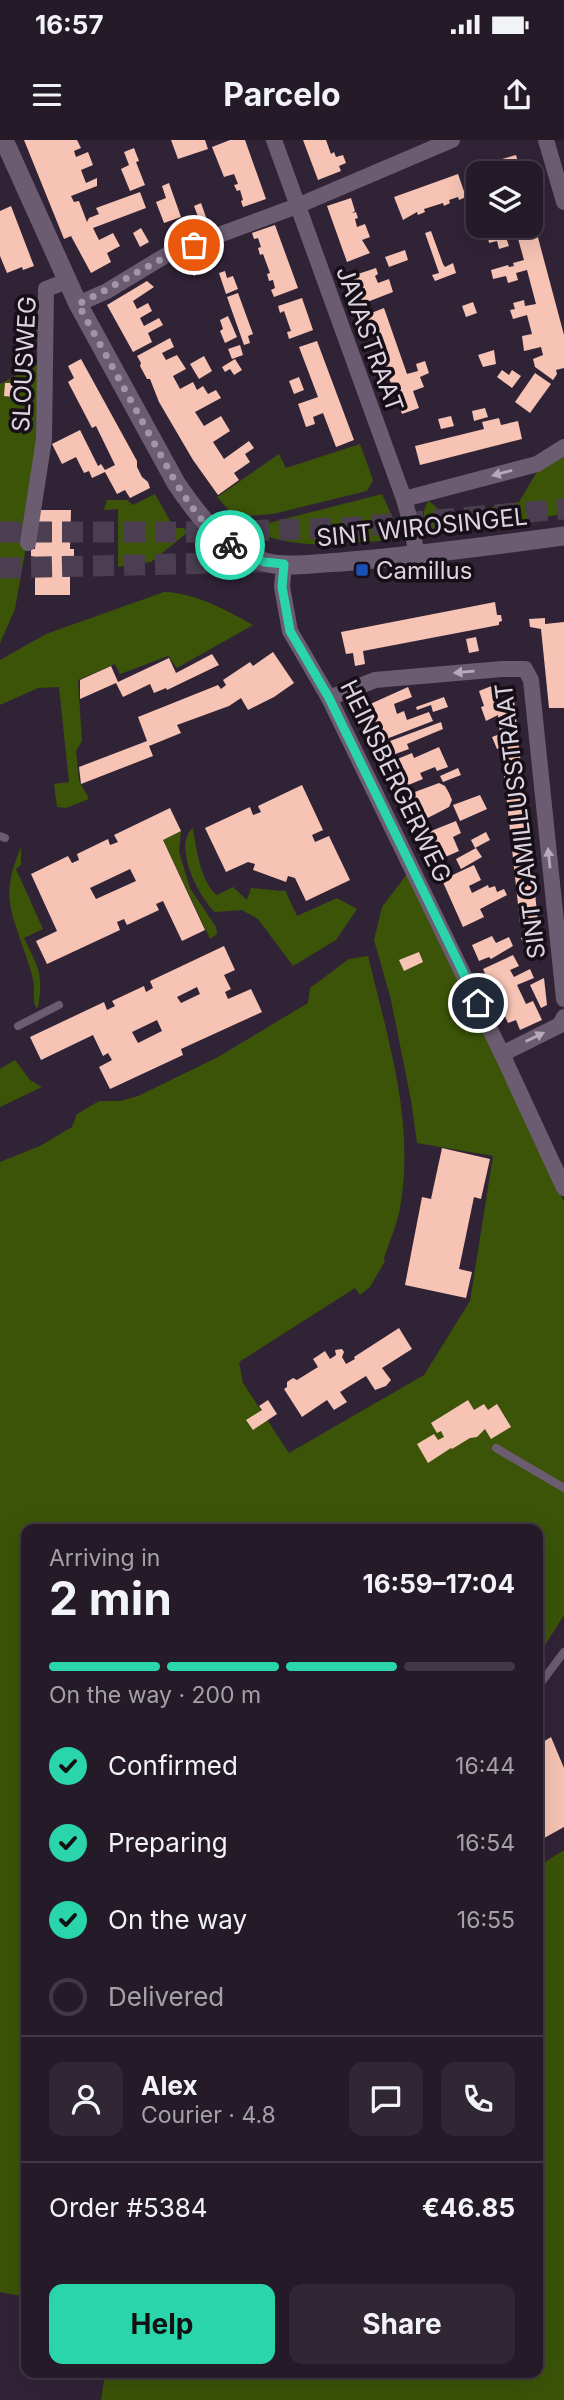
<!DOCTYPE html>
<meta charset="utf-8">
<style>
body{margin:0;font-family:Inter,sans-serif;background:#312734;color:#f1f3f6;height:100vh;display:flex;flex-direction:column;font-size:26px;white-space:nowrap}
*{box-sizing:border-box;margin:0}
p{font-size:23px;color:#a3a1a8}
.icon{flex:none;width:38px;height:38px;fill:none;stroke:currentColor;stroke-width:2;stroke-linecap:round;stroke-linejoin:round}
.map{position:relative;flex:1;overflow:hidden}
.side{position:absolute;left:21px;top:1384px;width:522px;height:854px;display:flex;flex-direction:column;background:#251a28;border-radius:14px;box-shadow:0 7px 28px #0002,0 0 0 2px #423845}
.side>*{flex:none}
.tools{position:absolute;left:466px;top:21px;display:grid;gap:14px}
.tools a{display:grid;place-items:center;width:77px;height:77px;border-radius:14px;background:#251a28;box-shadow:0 7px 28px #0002,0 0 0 2px #423845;font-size:35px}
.pin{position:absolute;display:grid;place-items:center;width:60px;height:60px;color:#fff;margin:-30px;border:4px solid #fff;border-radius:50%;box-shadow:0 2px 7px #0007}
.courier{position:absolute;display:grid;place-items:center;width:70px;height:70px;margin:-35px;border:5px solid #2ad5ac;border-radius:50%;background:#fff;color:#222;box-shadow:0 2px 9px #0007}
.summary em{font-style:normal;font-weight:700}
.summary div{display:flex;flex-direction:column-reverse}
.summary{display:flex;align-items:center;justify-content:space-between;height:119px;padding:0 28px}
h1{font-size:46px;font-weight:700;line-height:52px}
.bar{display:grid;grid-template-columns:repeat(4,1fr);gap:10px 7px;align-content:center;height:84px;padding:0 28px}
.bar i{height:9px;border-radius:5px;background:#423845}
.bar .current{background:#2ad5ac}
.bar p{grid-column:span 4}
.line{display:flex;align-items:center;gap:18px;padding:0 28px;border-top:2px solid #423845}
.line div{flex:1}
.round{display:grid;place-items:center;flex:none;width:74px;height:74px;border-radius:14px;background:#312734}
ol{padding:0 28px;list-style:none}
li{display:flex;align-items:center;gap:21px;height:77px}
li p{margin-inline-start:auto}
li .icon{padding:7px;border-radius:50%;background:#2ad5ac;color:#111;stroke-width:4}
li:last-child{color:#a3a1a8}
li i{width:38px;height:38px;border:4px solid #423845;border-radius:50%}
.cta{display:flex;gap:14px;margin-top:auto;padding:14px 28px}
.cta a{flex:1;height:80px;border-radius:14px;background:#2ad5ac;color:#111;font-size:28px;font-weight:700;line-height:80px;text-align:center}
.cta a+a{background:#312734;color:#f1f3f6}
.status{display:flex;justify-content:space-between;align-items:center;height:49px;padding:0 35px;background:#251a28;direction:ltr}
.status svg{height:19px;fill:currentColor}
header{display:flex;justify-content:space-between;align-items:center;height:91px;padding:0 28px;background:#251a28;font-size:32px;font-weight:700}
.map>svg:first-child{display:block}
.green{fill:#3b5408}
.building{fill:#f6c3b4;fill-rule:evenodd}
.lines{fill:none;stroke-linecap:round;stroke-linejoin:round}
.motorway-tunnel{stroke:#4b3e50;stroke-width:21;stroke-dasharray:21 10;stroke-linecap:butt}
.service{stroke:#6c5c71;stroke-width:8}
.minor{stroke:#6c5c71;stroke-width:16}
.tertiary{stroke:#6c5c71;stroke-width:19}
.oneway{fill:#b6aab9}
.done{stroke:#a196a4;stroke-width:7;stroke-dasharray:0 12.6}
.route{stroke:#2ad5ac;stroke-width:9}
.transit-dot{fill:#1a4fb4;stroke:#160f18;stroke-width:2.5}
.labels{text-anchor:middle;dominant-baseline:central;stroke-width:7;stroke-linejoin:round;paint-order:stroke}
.street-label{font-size:24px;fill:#ded4e0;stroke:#160f18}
.poi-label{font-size:24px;fill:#ded4e0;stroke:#160f18;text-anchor:start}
</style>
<div class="status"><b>16:57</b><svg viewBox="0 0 49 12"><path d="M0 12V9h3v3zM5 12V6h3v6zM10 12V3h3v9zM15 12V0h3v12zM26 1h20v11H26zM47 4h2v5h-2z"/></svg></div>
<header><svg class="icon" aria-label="menu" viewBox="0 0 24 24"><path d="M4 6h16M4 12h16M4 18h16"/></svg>Parcelo<svg class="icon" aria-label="share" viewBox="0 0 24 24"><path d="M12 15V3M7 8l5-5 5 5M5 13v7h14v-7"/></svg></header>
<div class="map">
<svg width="564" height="2260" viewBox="0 0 564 2260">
<rect width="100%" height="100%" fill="#312336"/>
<g class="green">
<path d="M38,224L35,356L15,469L0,503V244Z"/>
<path d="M360,304L373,340L367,351L273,374L235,377L217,357L279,314L286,328Z"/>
<path d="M564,313V374L428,394L424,390C424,380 422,368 429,361L445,375L519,362L539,328Z"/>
<path d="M155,354L174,388H184L188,392L151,422L118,427V369L104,370L107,360H127L133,365Z"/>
<path d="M382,354L397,387L398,396L396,399C352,404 288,412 249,388Z"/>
<path d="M164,452C196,453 226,470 253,485L177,528L168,516L120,534L115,524L78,540L82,601L76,611L79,641L89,659L66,668L57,667L54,644L69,642L59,547L38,548L0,565V520L46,494Z"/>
<path d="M193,688C196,707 201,744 217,755L233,747L247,760L251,748L282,751L285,750L297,776L337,758L357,769L336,800L293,826L258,779L242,770L215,772C199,758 172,705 193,688Z"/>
<path d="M181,691L179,712L190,748L216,787L217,794L210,799L163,700Z"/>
<path d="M21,707V725L16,729L43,789L24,798C38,827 44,834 38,867L36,868C33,861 34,854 34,846C33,837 30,828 27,819C11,770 0,757 21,707Z"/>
<path d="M407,734L509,938L564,1062V1475L537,1518V1390H26V2157L0,2152V1022L40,1006L72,987L77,974L99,961H120L138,956L218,917L308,863L310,848L349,819L368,816C387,896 414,978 401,1062C399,1080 390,1100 384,1118L385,1121L370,1147L360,1155L355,1148L239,1222L243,1243L289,1313L424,1235L470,1161L493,1016L417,1003L411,960L391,860L374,800L382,767Z"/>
<path d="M15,920L30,940L42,947L0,967V929Z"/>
<path d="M564,1710V2260H101L105,2233H537V1727Z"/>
</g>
<g class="building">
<path d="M24,0H77L81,8L74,11L76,17L88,12L93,25L81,30L86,43L97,38V46L71,56L74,62L79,61L87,82L89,78L99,74L96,68L140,52L146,68L93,88L99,100L113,93L120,106L107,113L111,122L91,133L71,96L64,99Z"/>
<path d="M171,0H205L208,9L178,19Z"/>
<path d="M230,0H245L266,59L243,67L241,61L243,60L240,50L237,51L234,45L238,44L234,34L224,37L212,7Z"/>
<path d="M303,0H326L331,14L334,12L336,17L343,15L346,23L339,26L341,31L318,40Z"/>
<path d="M134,8L139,21L136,22L145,45L130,51L121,29L129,25L124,12Z"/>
<path d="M516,15L521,33H500V31L505,29L502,19Z"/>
<path d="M458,34L466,57L459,60L458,57L449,60L450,63L444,66L443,63L424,69L425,72L418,75L417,72L403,80L394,57Z"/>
<path d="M169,43L181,77L164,83L156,62L166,58L162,46Z"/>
<path d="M351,58L355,71L352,73L356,72L358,78L355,79L357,87L365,84L370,97L362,100L370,113L347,122L327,66Z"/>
<path d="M201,63L207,80L200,82L194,66Z"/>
<path d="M11,66L34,126L23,130L22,127L7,133L0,116V71Z"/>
<path d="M275,85L298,148L274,157L271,150L275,148L273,140L269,141L267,134L270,133L263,114L260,115L258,108L261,107L258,98L254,99L252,93Z"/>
<path d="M486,86H502L509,106L499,109L497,101L489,103Z"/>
<path d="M141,88L149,102L140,107L133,93Z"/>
<path d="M536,90L564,195V228L556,230L557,234L553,240L535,227L533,219L543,215L541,207L524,211L522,196L532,194L527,175L513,179L510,170L515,169L513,163L524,160L525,166L536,164L527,130L516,133L518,140L508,143L506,136L493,139L491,130L508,125L509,127L514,126L513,123L524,120L517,95Z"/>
<path d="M431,91L443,124L445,127L453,123L456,133L435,141L432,135L439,133L425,93Z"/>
<path d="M405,110L408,120L389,127L385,117Z"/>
<path d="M199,121L204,130L194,136L189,127Z"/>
<path d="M376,128L378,134L375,136L378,143L389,139L393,152L362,164L352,136Z"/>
<path d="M225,131L227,138L233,136L238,149L226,154L219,133Z"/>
<path d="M147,141L154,147L133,161L137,169L148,163L152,171L140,178L144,186L159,178L163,185L148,193L152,202L133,212L107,165Z"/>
<path d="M238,153L253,194L248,196L250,203L244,205L227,157Z"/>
<path d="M302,158L313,190L289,199L287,192L291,191L284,171L280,173L278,166Z"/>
<path d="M473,162L477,173L466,177L462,166Z"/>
<path d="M384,168L407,234L418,231L416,224L425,221L429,233L420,237L424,247L413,251L419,268L402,274L366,175Z"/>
<path d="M228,176L237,197L225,203L220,191L223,189L220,180Z"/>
<path d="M170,198L174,207L162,213L166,220L177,215L186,229L173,236L180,249L193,242L197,250L203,246L208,254L216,250L221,258L195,272L204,286L221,276L230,291L213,302L224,319L249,301L254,308L245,314L250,322L234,333L239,340L218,355L193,320L159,262L150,239H147L140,226L141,223L137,216Z"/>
<path d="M317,201L354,300L336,307L323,273L313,277L315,284L306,287L298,264L318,257L299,207Z"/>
<path d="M240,205L243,215L232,219L228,209Z"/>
<path d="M494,210L496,224L483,227L478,215Z"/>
<path d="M204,216L212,231L199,239L190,224Z"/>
<path d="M81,219L137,321V327L142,337L148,342L150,348L130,358L125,350L117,354L105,332L92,338L89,331L84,333L76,317L62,324L52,304L80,290L98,326L101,324L105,330L115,325L96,286L92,288L68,242L74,238L68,226Z"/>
<path d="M235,219L242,230L234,235L230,229L225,232L222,227Z"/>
<path d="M502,230L509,235L512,230L521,236L512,248L497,237Z"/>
<path d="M535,233L551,244L530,273L515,262Z"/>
<path d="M299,237L304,250L294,254L289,241Z"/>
<path d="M5,243H15V257L4,256Z"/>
<path d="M485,268L488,277L474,281L472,271Z"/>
<path d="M451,276L454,286L441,289L438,279Z"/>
<path d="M499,278L501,285L518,281L522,299L420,325L415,306L484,289L482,282Z"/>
<path d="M36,370H71L70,409H74V417H70V455H35V417L31,416V409H35Z"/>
<path d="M495,462L497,475H501L502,481L499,482V485L363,511L365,524L355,526L353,513L346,514L341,492Z"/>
<path d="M545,478V484L564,482V568H549L541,489L530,487L529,479Z"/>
<path d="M476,497L479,511L469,513L466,499Z"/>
<path d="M273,512L294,543L274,557L248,570L241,558L229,566L177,585L181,593L149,606L153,616L81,644L79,627L147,601L138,577L218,545L221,549L226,545L223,540L250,522L253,526Z"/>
<path d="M212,514L219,525L167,550L166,548L154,553L150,544L123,557L116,543L80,559V540L111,526L118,542L169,518L176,533Z"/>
<path d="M494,545L496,561L514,560L538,781L520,783L501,607L497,609L492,597L500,594L498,575L486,581L481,567L484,566L479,551Z"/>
<path d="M408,547L412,557L394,564L397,574L404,571L407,580L429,572L433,581L381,601L374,581L369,576L368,565Z"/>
<path d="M444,557L448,567L433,572L431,565L417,570L416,567Z"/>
<path d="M441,582L443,589L407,604L409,609L387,617L382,604Z"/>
<path d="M439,607L448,627L437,631L435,627L420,633L423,639L401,648L390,622L412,613L414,618Z"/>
<path d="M458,628L461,635L443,642L440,636Z"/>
<path d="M439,643L445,646L449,653L452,660L449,667L416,684L404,656Z"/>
<path d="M302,645L323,690L312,695L315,702L329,696L350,740L306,761L295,738L288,736L286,742L253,730L255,724L248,722L226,732L205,688L250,667L253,675L261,672L258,666Z"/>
<path d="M480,655L487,669L460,681L453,665Z"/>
<path d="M170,668L181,691L163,700L205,790L182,801L163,761L156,764L159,770L127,785L124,779L117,782L120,790L47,824L36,801L57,791L31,734L68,716L72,723L79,720L77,714L108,699L110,705L118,702L114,695ZM130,729L136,741L96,759L90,748Z"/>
<path d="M456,681L461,693L453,697L459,711L434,722L421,695Z"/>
<path d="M486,692L490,700L475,708L471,700Z"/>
<path d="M476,708L482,717L461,729L456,719Z"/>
<path d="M474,725L481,740L469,746L472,753L488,745L489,748L495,746L497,752L504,749L507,755L480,769L484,777L463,787L442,740Z"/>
<path d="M535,791L541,803L526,810L521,798Z"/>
<path d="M492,796L496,803L509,797L513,806L491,819L489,817L479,821L472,805Z"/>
<path d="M224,806L235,830L224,835L231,849L225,852L228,859L251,849L262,872L181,909L183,915L110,949L99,927L112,920L108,913L103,916L93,895L41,920L30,897L104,862L107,870L115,866L112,861L144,846L146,852L153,848L150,841ZM197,847L200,854L181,863L177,857ZM157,880L162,891L138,903L132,892Z"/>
<path d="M419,812L423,822L404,831L399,820Z"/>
<path d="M513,815L519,826L510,830L514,837L530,829L534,838L517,845L526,864L533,861L542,880L520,890L516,880L508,883L483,829Z"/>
<path d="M544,838L547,865L541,868L530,845Z"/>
<path d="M442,1008L490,1019L481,1059L474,1057L459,1129L472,1132L466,1158L405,1145L422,1057L431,1059Z"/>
<path d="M399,1188L412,1209L382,1228L391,1240L386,1246L375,1250L366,1236L340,1252L347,1262L334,1270L327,1260L302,1277L284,1249L287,1247V1242L293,1238L297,1240L318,1227L313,1219L325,1211L330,1219L336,1215L335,1210L342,1209L344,1212L342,1217L346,1224L355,1219L354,1217Z"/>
<path d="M268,1260L277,1274L253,1290L246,1280L262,1270L259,1266Z"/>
<path d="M468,1260L474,1270L484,1264L488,1270L497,1264L511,1287L491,1299L485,1289L477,1297L470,1298L452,1309L451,1308L428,1323L417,1304L434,1294L438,1300L444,1297L441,1291L437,1293L431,1283Z"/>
<path d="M537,1594L543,1602L551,1597L564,1628V1687L537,1702Z"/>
</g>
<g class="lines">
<g class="motorway-tunnel">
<path d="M0,392H197L343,388L564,369"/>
<path d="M0,428L267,422"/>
</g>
<g class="service">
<path d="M0,696L5,698"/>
<path d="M18,886L59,865"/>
<path d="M496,1308L564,1348"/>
<path d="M537,1548L564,1512"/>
</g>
<g class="minor">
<path d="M274,0L404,359L411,384L417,416"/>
<path d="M546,0L564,62"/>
<path d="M78,164L107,151L168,114L297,66L452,0"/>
<path d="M404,359L537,324L564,307"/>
<path d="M28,403L44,299L46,149L67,141"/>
<path d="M284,424L282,447L290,491L329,558L502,914L564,1048"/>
<path d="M329,558L375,540L502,529H525L531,540L564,859"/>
<path d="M502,914L560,885L564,877"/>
</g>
<path class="tertiary" d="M4,0L78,164L176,343C199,377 222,407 261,421C285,429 316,423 341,422C416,416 490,406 564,396"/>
</g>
<defs><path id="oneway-solid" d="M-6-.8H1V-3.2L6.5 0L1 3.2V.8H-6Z" transform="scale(1.75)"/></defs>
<g class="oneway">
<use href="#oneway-solid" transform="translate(502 333) rotate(165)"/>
<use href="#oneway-solid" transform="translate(464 532) rotate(175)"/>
<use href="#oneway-solid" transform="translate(549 718) rotate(-96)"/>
<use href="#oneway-solid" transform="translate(535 897) rotate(-26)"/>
</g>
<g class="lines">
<path class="done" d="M194,105C153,120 117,146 78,164L176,343C191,366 206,390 230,405"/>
<path class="route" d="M230,405L264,422L284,424L282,447L290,491L329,558L478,863"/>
</g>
<rect class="transit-dot" x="355" y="423" width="14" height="14" rx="3.5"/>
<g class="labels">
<g class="street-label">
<text transform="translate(370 199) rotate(70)">JAVASTRAAT</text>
<text transform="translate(24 224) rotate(-87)">SLOUSWEG</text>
<text transform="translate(422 387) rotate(-6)">SINT WIROSINGEL</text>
<text transform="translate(396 641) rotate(64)">HEINSBERGERWEG</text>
<text transform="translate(520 681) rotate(-97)">SINT CAMILLUSSTRAAT</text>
</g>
<g class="poi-label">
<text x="376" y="430">Camillus</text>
</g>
</g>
</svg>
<div class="tools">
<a><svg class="icon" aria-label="layers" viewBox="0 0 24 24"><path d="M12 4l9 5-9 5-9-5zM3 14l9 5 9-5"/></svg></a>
</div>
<div class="pin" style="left:194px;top:105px;background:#ea580c"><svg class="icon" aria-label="bag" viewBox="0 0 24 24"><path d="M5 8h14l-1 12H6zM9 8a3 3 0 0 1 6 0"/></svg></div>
<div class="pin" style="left:478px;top:863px;background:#1f2937"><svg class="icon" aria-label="home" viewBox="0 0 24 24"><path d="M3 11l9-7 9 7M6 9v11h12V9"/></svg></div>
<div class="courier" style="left:230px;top:405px"><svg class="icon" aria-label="bike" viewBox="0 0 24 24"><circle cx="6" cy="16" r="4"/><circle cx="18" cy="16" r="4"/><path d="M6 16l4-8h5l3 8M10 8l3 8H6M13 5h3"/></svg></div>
<section class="side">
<div class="summary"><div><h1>2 min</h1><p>Arriving in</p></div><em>16:59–17:04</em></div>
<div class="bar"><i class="current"></i><i class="current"></i><i class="current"></i><i></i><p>On the way · 200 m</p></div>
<ol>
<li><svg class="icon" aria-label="check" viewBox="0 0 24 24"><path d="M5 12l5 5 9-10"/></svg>Confirmed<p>16:44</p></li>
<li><svg class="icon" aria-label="check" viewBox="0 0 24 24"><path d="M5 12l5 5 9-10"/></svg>Preparing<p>16:54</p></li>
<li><svg class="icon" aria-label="check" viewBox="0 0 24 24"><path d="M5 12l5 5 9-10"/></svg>On the way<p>16:55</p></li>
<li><i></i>Delivered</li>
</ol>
<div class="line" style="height:126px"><a class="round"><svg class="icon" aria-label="person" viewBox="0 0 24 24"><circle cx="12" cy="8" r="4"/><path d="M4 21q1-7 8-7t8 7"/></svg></a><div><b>Alex</b><p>Courier · 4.8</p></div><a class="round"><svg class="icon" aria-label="chat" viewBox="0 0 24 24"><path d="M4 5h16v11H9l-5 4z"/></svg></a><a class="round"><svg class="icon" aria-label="phone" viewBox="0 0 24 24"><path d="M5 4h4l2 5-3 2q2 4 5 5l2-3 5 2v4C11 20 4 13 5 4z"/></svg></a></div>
<div class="line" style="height:91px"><div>Order #5384</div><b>€46.85</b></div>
<div class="cta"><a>Help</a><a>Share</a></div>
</section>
</div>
